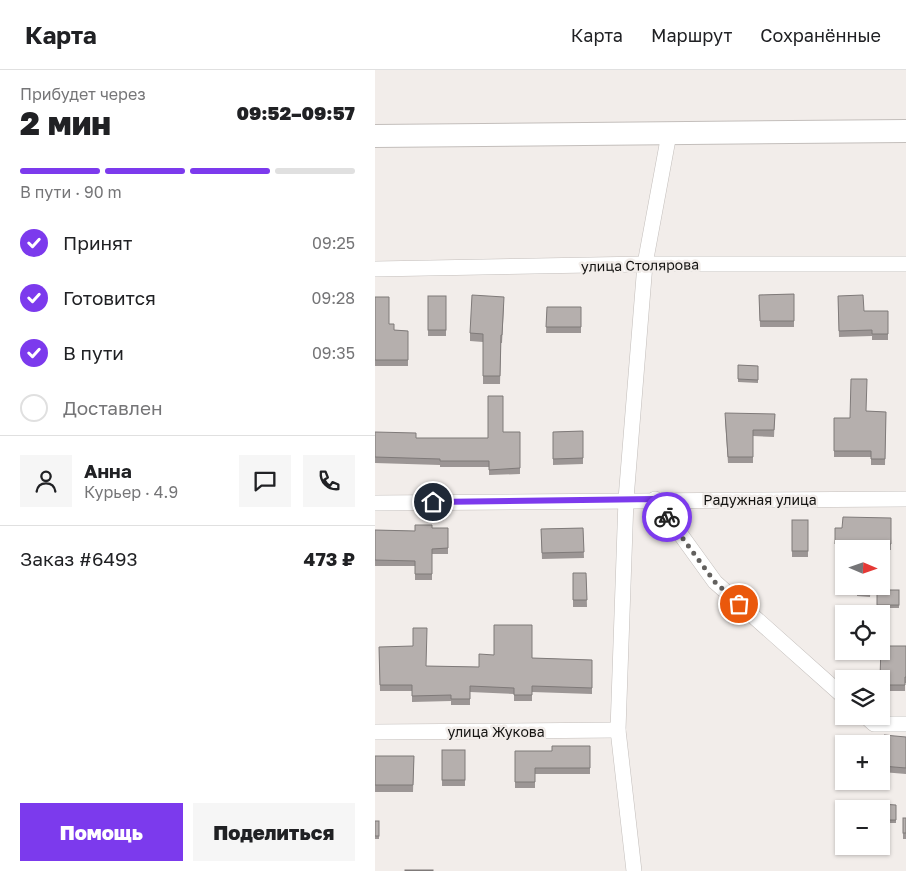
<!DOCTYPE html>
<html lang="ru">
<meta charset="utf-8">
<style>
body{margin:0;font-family:"Golos Text",sans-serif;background:#f6f6f6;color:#202124;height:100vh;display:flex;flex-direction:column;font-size:19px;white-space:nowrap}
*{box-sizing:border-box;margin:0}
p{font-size:16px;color:#757577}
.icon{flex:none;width:28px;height:28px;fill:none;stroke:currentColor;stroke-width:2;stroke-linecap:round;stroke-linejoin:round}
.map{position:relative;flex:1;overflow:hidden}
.sheet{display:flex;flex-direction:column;background:#fff;width:375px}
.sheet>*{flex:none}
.needle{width:32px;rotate:92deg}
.fabs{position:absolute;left:460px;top:470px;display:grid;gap:10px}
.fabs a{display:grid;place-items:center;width:55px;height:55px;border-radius:0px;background:#fff;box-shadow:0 1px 4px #0004;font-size:25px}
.pin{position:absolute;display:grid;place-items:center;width:42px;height:42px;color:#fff;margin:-21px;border:2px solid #fff;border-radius:50%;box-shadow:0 1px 5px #0007}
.courier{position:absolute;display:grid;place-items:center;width:50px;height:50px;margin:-25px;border:4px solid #7c3aed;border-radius:50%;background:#fff;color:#222;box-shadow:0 1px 6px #0007}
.headline em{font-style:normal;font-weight:800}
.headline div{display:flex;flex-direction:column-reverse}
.headline{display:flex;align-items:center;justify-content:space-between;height:85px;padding:0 20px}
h1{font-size:32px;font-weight:800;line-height:38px}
.bar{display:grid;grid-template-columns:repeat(4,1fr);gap:8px 5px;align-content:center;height:60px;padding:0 20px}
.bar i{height:6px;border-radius:4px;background:#e0e0e0}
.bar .current{background:#7c3aed}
.bar p{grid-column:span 4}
.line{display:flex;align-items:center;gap:12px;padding:0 20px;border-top:1px solid #e0e0e0}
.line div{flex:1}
.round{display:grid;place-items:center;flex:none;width:52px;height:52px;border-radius:0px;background:#f6f6f6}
ol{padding:0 20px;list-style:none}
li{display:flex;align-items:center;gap:15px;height:55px}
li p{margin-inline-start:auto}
li .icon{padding:5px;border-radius:50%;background:#7c3aed;color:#fff;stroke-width:4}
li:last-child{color:#757577}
li i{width:28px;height:28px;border:2px solid #e0e0e0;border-radius:50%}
.action{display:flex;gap:10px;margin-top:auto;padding:10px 20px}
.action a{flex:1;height:58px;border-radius:0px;background:#7c3aed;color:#fff;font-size:20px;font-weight:800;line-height:58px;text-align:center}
.action a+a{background:#f6f6f6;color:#202124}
header{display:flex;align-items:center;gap:30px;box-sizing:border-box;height:70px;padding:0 25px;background:#fff;border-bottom:1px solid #e0e0e0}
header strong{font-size:24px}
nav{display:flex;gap:28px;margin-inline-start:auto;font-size:18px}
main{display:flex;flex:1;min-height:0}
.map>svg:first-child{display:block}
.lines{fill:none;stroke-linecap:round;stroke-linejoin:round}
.minor-casing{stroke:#c3bebb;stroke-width:16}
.secondary-casing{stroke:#c3bebb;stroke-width:24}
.minor{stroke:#fff;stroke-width:15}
.secondary{stroke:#fff;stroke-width:22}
.wall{fill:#9c9695}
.building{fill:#b5afad;stroke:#7f7a79}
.done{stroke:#62605e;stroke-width:5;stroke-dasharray:0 9}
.route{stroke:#7c3aed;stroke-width:6}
.labels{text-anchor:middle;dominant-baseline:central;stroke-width:5;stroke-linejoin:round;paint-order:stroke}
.street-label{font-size:14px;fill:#151412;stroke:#f2edea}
</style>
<header>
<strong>Карта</strong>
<nav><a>Карта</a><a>Маршрут</a><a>Сохранённые</a></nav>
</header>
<main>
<section class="sheet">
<div class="headline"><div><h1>2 мин</h1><p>Прибудет через</p></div><em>09:52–09:57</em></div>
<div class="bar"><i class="current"></i><i class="current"></i><i class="current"></i><i></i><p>В пути · 90 m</p></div>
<ol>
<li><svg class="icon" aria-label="check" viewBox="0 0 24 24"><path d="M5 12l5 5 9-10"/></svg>Принят<p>09:25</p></li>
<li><svg class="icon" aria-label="check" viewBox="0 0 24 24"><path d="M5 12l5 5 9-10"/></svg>Готовится<p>09:28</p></li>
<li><svg class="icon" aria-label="check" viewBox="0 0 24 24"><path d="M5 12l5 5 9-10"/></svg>В пути<p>09:35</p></li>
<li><i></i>Доставлен</li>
</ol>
<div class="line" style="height:90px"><a class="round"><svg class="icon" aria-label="person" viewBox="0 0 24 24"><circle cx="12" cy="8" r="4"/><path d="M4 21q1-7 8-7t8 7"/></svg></a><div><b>Анна</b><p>Курьер · 4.9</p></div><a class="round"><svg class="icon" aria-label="chat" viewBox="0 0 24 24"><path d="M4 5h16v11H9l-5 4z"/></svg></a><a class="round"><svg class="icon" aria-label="phone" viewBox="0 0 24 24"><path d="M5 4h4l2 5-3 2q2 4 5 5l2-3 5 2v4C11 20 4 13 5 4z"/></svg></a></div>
<div class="line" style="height:65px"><div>Заказ #6493</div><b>473 ₽</b></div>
<div class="action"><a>Помощь</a><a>Поделиться</a></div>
</section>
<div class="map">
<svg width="531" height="801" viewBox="0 0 531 801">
<rect width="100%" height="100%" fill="#f2edea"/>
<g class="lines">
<defs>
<g id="minor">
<path d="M0,199L270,194H531"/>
<path d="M280,429L340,512L469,627"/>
<path d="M0,433L531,429"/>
<path d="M490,646L499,654H531"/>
<path d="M0,662L243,660"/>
<path d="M259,801L243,660L251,429L270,194L294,64"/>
</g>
<path id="secondary" d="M0,66L531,61"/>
</defs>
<use href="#minor" class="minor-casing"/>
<use href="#secondary" class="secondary-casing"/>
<use href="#minor" class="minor"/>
<use href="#secondary" class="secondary"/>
</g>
<g class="wall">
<path d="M419,224V257H385L384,225Z"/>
<rect x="53" y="226" width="18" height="40"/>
<path d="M463,226L489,241H513V270H497V266L464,267Z"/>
<path d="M0,227L14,254L19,260L33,261V296H0Z"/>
<path d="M129,235L127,273H126L125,314H108V272L95,271V263Z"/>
<path d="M172,237H206V263H171Z"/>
<path d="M363,295L383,296V313L363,312Z"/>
<path d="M492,341L511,342L510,395H496V387H459V348H475Z"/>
<path d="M400,344L399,367L378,366V393H353L350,349Z"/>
<path d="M208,361V394L178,395V362Z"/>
<path d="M0,362L41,368H113L128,362H145V404L114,405V397H65V395L0,393Z"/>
<path d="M516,448V480H506V479H469V480H460V458H467Z"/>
<rect x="417" y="450" width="16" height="37"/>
<path d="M57,458H73V484H57V510H40V496H0V460L40,461Z"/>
<path d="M208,458L209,488L167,489L166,459Z"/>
<path d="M198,503H211L212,537H198Z"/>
<path d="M482,516H496L495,527L482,526Z"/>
<path d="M524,520V538H502V535Z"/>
<path d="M531,576V613H530V621H506V609Z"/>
<path d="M4,577L51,596L104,597L157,588L217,590V624L157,622V631H139V624L95,622V635H76V631L37,632V621H5Z"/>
<path d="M531,667V704L507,702V696Z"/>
<path d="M215,676V704H160V718H140V681H177Z"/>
<rect x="67" y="680" width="23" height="36"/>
<path d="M0,686H39L38,722H0Z"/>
<path d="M521,735V753H506V739Z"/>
<rect x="528" y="748" width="3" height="21"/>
<rect x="0" y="751" width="4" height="18"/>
</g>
<g class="building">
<path d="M419,224V251H385L384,225Z"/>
<path d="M97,225L129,227L127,265H126L125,306H108V264L95,263Z"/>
<path d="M488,225L489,241H513V264H497V260L464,261L463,226Z"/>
<rect x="53" y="226" width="18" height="34"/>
<path d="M0,227H14V254H19V260L33,261V290H0Z"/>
<path d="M172,237H206V257H171Z"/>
<path d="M363,295L383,296V310L363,309Z"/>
<path d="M476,309H492L491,341L511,342L510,389H496V381H459V348H475Z"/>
<path d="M113,326H128V362H145V398L114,400V391H65V389L0,387V362L41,363V368H113Z"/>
<path d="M350,343L400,344L399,360H378V387H353Z"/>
<path d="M208,361V388L178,389V362Z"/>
<path d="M468,447L516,448V474H460V458H467Z"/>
<rect x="417" y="450" width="16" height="31"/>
<path d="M40,455H57V458H73V478L57,479V504H40V491L0,490V460L40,461Z"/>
<path d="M208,458L209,482L167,483L166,459Z"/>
<path d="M198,503H211L212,530H198Z"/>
<path d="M482,516H496L495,524L482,523Z"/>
<rect x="502" y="520" width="22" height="15"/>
<path d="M119,555H157V588L217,590V618L157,616V625H139V618L95,616V629H76V625L37,626V615H5L4,577L38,576V558H52L51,596L104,597V584L119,585Z"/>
<path d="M506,576H531V607H530V615H506V609H505Z"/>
<path d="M509,665L531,667V698L507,696Z"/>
<path d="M177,676H215V698H160V712H140V681H177Z"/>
<rect x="67" y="680" width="23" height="30"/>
<path d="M0,686H39L38,715H0Z"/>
<path d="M506,734L521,735V750H506Z"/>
<rect x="528" y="748" width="3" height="15"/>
<rect x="0" y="751" width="4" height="15"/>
<rect x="30" y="800" width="28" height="1"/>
</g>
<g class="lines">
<path class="done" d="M292,447L340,512L364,534"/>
<path class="route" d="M58,432L280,429L292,447"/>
</g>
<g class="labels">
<g class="street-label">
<text transform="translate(265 195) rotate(-1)">улица Столярова</text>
<text x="385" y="429">Радужная улица</text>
<text x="121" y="661">улица Жукова</text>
</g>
</g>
</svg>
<div class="fabs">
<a><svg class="needle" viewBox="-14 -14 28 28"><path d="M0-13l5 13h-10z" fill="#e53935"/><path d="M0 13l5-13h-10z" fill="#757577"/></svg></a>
<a><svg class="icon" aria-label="locate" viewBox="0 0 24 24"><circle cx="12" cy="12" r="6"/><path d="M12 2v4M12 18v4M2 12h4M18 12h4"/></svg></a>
<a><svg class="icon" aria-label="layers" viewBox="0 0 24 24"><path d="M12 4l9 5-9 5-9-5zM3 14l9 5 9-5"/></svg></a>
<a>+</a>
<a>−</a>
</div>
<div class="pin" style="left:364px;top:534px;background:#ea580c"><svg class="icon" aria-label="bag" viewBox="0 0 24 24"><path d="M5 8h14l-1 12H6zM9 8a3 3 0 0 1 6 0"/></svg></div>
<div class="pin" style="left:58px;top:432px;background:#1f2937"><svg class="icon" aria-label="home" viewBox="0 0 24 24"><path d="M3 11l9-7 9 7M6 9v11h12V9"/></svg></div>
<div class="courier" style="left:292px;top:447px"><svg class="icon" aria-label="bike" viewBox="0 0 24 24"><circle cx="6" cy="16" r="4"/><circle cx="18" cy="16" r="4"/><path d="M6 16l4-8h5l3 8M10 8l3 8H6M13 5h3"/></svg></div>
</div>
</main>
